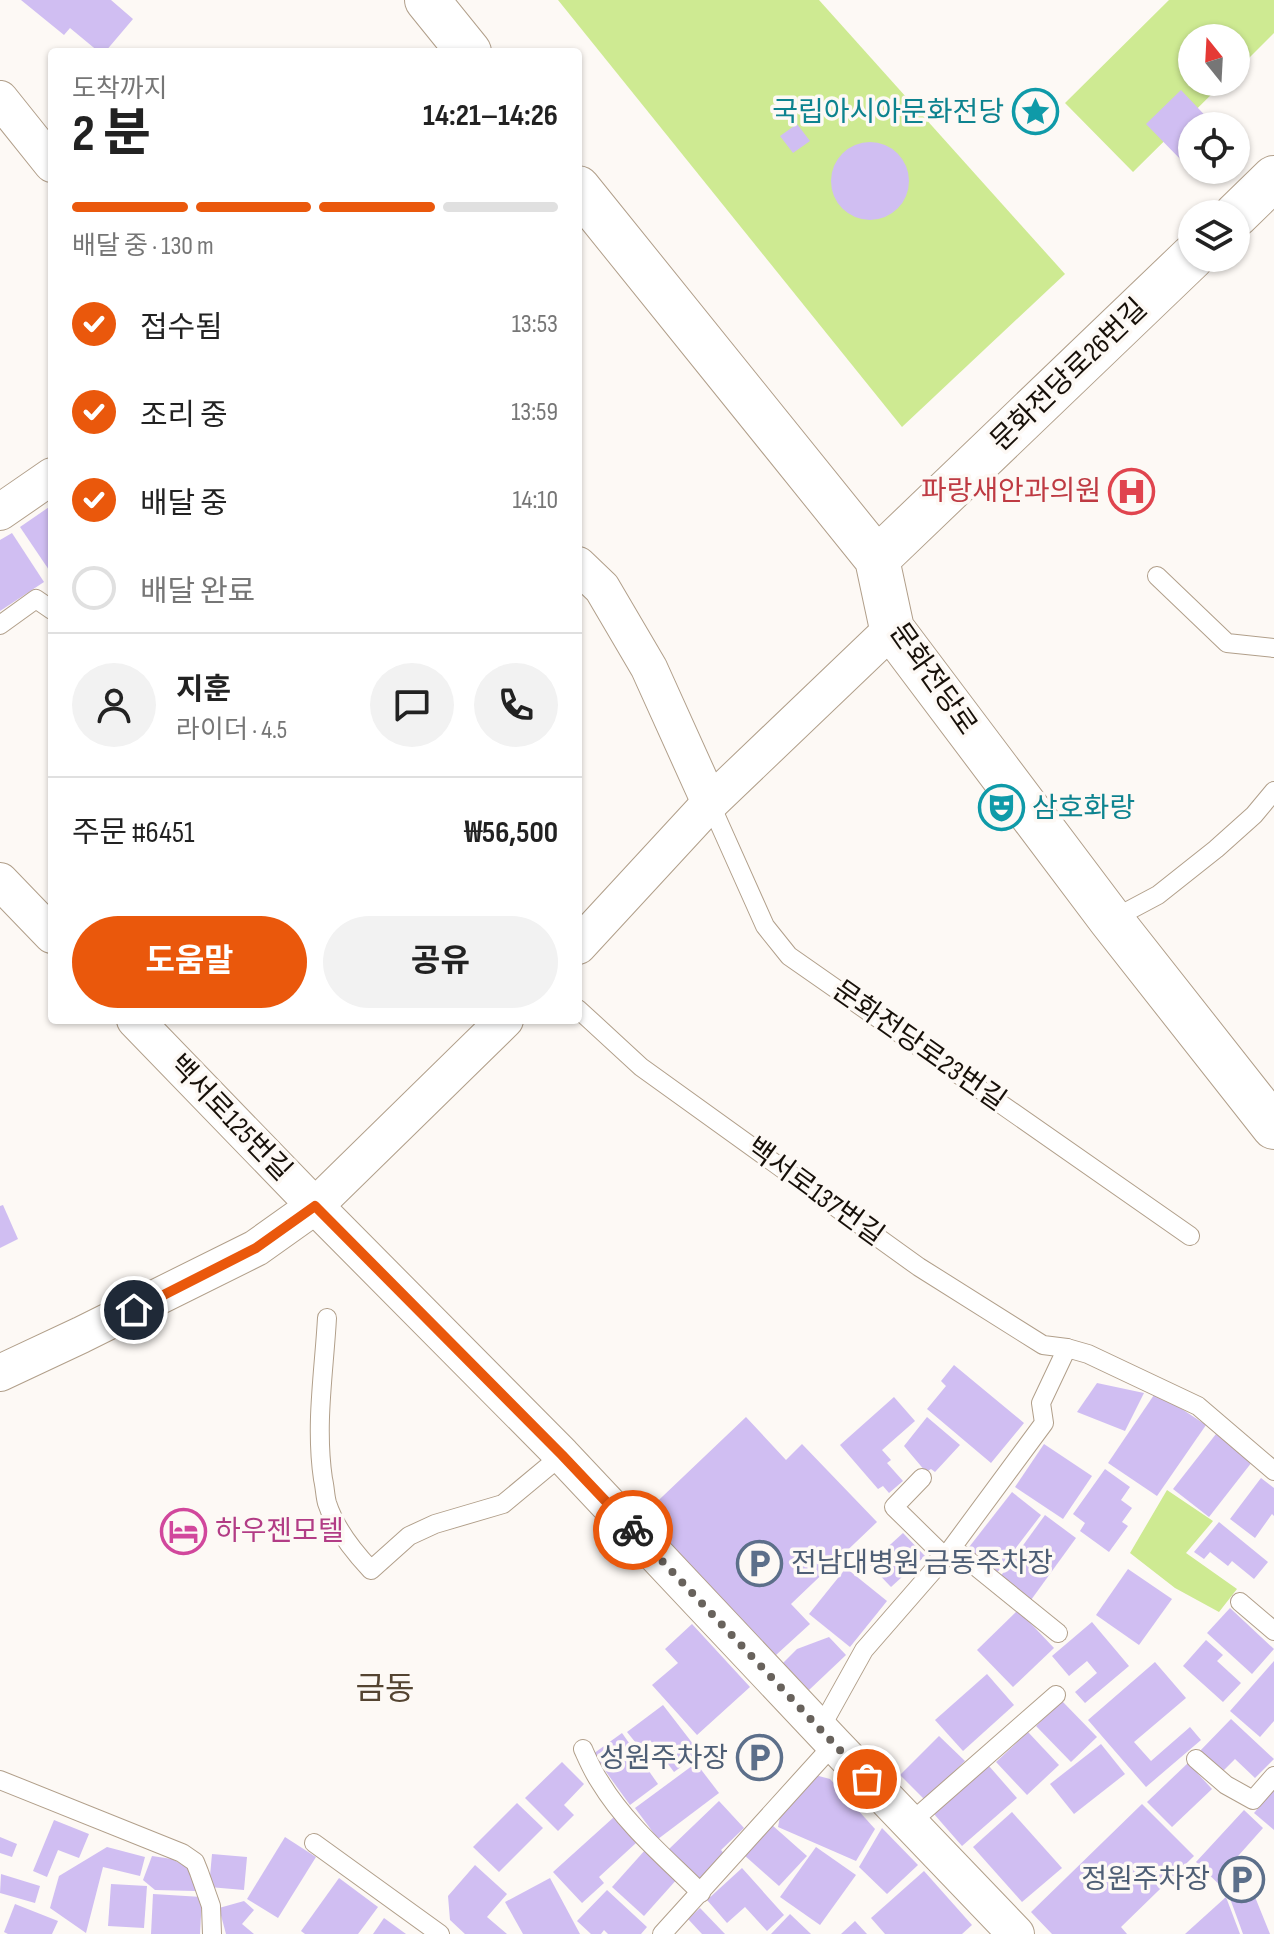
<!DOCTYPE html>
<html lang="ko">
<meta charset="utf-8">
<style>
body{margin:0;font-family:"Sofia Sans Condensed","Noto Sans KR",sans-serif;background:#f2f2f2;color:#222;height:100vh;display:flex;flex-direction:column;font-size:30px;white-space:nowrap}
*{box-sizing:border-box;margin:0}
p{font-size:26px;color:#767676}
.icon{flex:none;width:44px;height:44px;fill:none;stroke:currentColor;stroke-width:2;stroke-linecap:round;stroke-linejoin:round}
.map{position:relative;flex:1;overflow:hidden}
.side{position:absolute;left:48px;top:48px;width:534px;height:976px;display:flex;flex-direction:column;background:#fff;border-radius:8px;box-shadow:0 2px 6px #0004}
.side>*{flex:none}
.needle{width:52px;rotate:342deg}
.fabs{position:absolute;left:1178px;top:24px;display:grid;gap:16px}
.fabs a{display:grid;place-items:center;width:72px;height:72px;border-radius:50%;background:#fff;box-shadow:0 2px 6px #0004;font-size:40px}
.pin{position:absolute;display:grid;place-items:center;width:68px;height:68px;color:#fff;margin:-34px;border:4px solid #fff;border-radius:50%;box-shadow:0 2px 8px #0007}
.courier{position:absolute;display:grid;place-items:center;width:80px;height:80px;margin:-40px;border:6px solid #ea580c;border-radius:50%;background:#fff;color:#222;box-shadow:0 2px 10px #0007}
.head em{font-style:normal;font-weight:700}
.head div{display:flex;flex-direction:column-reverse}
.head{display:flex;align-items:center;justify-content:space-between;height:136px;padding:0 24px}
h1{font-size:52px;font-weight:700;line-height:60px}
.bar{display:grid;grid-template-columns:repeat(4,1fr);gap:12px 8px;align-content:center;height:96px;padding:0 24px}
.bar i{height:10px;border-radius:6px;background:#e0e0e0}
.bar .on{background:#ea580c}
.bar p{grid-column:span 4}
.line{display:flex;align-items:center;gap:20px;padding:0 24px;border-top:2px solid #e0e0e0}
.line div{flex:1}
.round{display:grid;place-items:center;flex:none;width:84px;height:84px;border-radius:42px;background:#f2f2f2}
ol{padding:0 24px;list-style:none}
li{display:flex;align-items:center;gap:24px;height:88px}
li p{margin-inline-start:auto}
li .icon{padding:8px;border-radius:50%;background:#ea580c;color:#fff;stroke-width:4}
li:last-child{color:#767676}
li i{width:44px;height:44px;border:4px solid #e0e0e0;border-radius:50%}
.button{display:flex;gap:16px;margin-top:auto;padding:16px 24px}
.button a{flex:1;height:92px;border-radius:48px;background:#ea580c;color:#fff;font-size:32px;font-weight:700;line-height:92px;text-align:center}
.button a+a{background:#f2f2f2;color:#222}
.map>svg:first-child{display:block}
.green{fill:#ceea92}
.building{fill:#d0bef2}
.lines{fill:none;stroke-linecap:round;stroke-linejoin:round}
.service-casing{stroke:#b19f8a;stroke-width:20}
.minor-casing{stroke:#b19f8a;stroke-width:38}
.tertiary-casing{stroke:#b19f8a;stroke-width:46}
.service{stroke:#fff;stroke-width:18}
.minor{stroke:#fff;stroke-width:36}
.tertiary{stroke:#fff;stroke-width:44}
.done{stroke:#68625c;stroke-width:8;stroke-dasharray:0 14.4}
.route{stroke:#ea580c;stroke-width:10}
.labels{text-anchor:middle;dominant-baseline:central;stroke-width:7;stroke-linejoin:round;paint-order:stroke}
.culture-label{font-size:28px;fill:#0d838f;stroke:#fdf9f5;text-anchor:end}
.street-label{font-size:28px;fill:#171009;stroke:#fdf9f5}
.health-label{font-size:28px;fill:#be3a42;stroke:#fdf9f5;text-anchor:end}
.hotel-label{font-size:28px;fill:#b23c85;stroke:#fdf9f5;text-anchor:start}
.service-label{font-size:28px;fill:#4e5e75;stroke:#fdf9f5;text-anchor:end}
.quarter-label{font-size:32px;fill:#544431;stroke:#fdf9f5}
</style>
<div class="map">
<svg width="1274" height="1934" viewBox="0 0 1274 1934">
<rect width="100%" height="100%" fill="#fdf9f5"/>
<g class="green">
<path d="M558,0H819L1065,274L902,427Z"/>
<path d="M1169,0H1274V33L1236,71V38H1192V82H1224L1133,172L1065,103Z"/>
<path d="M1167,1490L1213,1521L1186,1553L1237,1589L1219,1612L1175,1588L1130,1553Z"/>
</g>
<g class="building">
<path d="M21,0H111L133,19L105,52H99L70,28L64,35Z"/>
<path d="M1181,90L1215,126H1192V152L1183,162L1146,124Z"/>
<path d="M797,124L810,141L793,153L780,136Z"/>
<circle cx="870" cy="181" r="39"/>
<path d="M52,505V569L49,570L20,527Z"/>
<path d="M12,533L44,582L0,611V540Z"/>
<path d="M3,1205L18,1239L0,1248V1206Z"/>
<path d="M954,1365L1024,1423L991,1463L927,1409L946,1386L941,1381Z"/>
<path d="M1097,1383L1144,1393L1125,1431L1077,1412Z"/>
<path d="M1156,1392L1206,1425L1157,1496L1108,1463Z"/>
<path d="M894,1397L915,1421L882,1450L891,1460L887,1463L903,1481L889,1493L883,1486L878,1489L840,1445Z"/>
<path d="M746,1417L786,1460L802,1444L877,1522L791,1604L810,1624L776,1655L642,1516Z"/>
<path d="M927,1417L960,1445L935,1472L931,1469L926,1472L904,1446Z"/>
<path d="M1216,1434L1252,1462L1209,1517L1173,1489Z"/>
<path d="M1044,1444L1092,1476L1063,1519L1015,1487Z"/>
<path d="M1105,1469L1130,1487L1121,1500L1132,1508L1122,1522L1128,1526L1109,1552L1080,1531L1085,1523L1073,1514Z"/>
<path d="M1261,1478L1274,1488V1516L1272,1514L1255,1538L1230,1519Z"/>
<path d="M1012,1492L1041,1515L996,1574L966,1551Z"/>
<path d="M1045,1515L1076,1538L1031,1600L1000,1577Z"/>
<path d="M1219,1522L1268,1562L1254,1579L1232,1561L1228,1566L1210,1552L1204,1559L1194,1552Z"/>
<path d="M903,1533L925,1556L891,1587L869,1564Z"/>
<path d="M846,1568L887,1601L850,1647L809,1614Z"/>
<path d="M1128,1569L1172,1599L1139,1645L1096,1615Z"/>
<path d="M1230,1608L1274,1649L1252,1674L1207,1633Z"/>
<path d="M1018,1610L1054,1648L1013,1687L977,1650Z"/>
<path d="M1092,1622L1129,1666L1085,1703L1075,1692L1097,1673L1087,1661L1069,1676L1052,1656Z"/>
<path d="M692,1624L750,1687L697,1735L652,1685L678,1663L665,1649Z"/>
<path d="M829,1637L846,1655L809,1690L783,1663L797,1649Z"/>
<path d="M1206,1640L1223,1655L1217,1661L1241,1683L1223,1702L1183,1666Z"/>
<path d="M1274,1661V1721L1260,1737L1230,1711Z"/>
<path d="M1155,1662L1186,1698L1134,1742L1151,1761L1190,1727L1201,1740L1146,1787L1088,1720Z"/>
<path d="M987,1674L1014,1705L963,1751L935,1720Z"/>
<path d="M1062,1701L1097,1737L1071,1762L1036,1726Z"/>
<path d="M663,1705L700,1753L674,1772L650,1740L640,1748L627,1732Z"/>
<path d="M1231,1719L1274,1759L1255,1778L1235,1759L1220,1774L1198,1753Z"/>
<path d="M1028,1732L1059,1765L1027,1795L996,1762Z"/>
<path d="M622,1733L658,1784L630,1805L593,1754Z"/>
<path d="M939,1736L965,1761L925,1800L900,1775Z"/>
<path d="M1101,1744L1125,1774L1074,1814L1050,1784Z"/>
<path d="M562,1762L584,1784L564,1805L574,1815L558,1831L525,1798Z"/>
<path d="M696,1763L719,1793L658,1839L635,1808Z"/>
<path d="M1188,1763L1212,1789L1172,1827L1147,1802Z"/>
<path d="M989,1766L1017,1798L962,1846L934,1814Z"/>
<path d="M815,1775L830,1779L875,1829L856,1861L778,1827L781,1811Z"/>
<path d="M1274,1789V1830L1254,1813Z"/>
<path d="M719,1801L744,1828L721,1850L727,1857L700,1882L669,1849Z"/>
<path d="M517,1803L543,1828L499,1872L473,1847Z"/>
<path d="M1142,1804L1194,1856L1121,1927L1127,1934H1052L1031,1912Z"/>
<path d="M1244,1810L1263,1828L1231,1864L1251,1887L1270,1934H1243L1228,1893L1196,1862Z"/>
<path d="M1012,1812L1062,1868L1022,1902L973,1847Z"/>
<path d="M614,1817L636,1843L599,1877L604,1883L582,1903L553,1872Z"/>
<path d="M54,1820L89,1834L79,1858L58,1850L47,1877L33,1871Z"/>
<path d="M772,1825L807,1856L779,1886L744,1855Z"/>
<path d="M882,1828L918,1865L887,1894L859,1867Z"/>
<path d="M0,1837L17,1844L12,1857L0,1853Z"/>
<path d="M285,1837L316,1857L278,1918L247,1899Z"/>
<path d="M107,1847L145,1857L140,1876L103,1867L86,1933L50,1908L59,1876Z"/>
<path d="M816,1847L856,1875L820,1925L780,1897Z"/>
<path d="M646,1849L678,1878L644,1916L612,1887Z"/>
<path d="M212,1854L247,1857L244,1890L209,1887Z"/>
<path d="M152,1856L172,1859L190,1869L196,1881L195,1891L155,1890L143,1880Z"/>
<path d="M475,1865L507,1894L487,1917L507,1934H465L450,1920L448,1896Z"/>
<path d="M742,1868L784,1915L767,1931L745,1907L727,1923L707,1900Z"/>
<path d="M924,1871L972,1925L962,1934H885L871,1918Z"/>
<path d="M1,1874L40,1886L35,1903L0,1893Z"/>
<path d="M339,1878L378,1907L358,1934H305L301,1931Z"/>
<path d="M550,1878L580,1934H523L505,1902Z"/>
<path d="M111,1884L147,1886L144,1928L108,1926Z"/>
<path d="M607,1890L647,1927L641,1934H608L604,1930L601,1934H591L577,1921Z"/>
<path d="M153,1894L202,1897L200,1934H151Z"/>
<path d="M1226,1897L1240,1934H1185Z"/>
<path d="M244,1901L254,1910L242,1924L254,1934H226L219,1908Z"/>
<path d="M15,1904L58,1921L52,1934H8L4,1932Z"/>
<path d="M700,1908L725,1934H702L688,1919Z"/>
<path d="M790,1914L811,1934H771Z"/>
<path d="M384,1918L406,1934H373Z"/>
<path d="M855,1921L867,1934H841Z"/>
</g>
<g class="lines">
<defs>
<g id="service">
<path d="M1157,576L1227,643L1274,648"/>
<path d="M0,625L36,599L52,610"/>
<path d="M710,803L765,926L789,956L1190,1236"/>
<path d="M1111,920L1158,895L1216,849L1254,815L1274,791"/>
<path d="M578,1009L641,1067L919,1267L1043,1345L1067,1348L1088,1354L1198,1406L1274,1471"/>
<path d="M327,1318C324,1372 315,1425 323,1479C325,1487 325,1496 327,1503C335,1528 353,1551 371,1570L409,1536L435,1524L503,1504L562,1455"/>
<path d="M922,1478L894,1507L945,1557L1044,1423L1041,1403L1067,1348"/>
<path d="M953,1548L1058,1633"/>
<path d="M1240,1602L1274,1631"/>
<path d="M820,1729L864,1650L945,1557"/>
<path d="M583,1749C588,1760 593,1772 600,1782C626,1825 666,1858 701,1893"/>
<path d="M1196,1759L1226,1785L1253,1800L1274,1776"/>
<path d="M0,1780L182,1853L195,1862L199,1872L211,1906L212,1934"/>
<path d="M910,1823L1056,1695"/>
<path d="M314,1843L440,1934"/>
<path d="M662,1934L834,1744"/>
</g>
<g id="minor">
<path d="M0,99L52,164"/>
<path d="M0,512L52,476"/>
<path d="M578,565L602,588L649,668L710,803"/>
<path d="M0,881L52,935"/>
<path d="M578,946L710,803L892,629"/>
<path d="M135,1020L315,1206L562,1455L834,1744L1016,1934"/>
<path d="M0,1373L81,1335L256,1248L315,1206L505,1020"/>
</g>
<g id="tertiary">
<path d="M427,0L469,52"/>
<path d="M578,188L877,559L892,629L1111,920L1274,1127"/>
<path d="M1236,215L1274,178"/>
<path d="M877,559L1192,257"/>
</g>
</defs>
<use href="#service" class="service-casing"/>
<use href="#minor" class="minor-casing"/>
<use href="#tertiary" class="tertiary-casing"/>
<use href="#service" class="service"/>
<use href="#minor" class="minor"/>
<use href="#tertiary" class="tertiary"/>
</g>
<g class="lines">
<path class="done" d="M633,1530L867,1779"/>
<path class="route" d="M134,1310L256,1248L315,1206L562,1455L633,1530"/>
</g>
<defs>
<symbol id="sight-ring" viewBox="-11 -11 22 22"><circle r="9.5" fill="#fdf9f5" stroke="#0f9aa8" stroke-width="1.5"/><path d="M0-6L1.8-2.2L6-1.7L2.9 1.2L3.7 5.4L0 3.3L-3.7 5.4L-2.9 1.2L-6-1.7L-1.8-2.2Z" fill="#0f9aa8"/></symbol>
<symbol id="hospital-ring" viewBox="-11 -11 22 22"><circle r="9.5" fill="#fdf9f5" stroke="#e0444e" stroke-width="1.5"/><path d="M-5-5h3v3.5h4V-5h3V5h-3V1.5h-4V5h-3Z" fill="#e0444e"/></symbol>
<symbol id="theatre-ring" viewBox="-11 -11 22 22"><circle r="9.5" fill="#fdf9f5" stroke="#0f9aa8" stroke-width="1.5"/><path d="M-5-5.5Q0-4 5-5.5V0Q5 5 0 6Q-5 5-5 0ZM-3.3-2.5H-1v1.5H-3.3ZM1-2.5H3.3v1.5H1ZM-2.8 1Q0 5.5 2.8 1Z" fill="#0f9aa8"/></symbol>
<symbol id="hotel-ring" viewBox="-11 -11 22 22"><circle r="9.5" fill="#fdf9f5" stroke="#d1479c" stroke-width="1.5"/><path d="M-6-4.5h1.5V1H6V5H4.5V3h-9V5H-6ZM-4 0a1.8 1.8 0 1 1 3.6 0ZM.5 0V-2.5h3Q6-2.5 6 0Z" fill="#d1479c"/></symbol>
<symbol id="parking-ring" viewBox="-11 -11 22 22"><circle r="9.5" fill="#fdf9f5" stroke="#5c6f8a" stroke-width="1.5"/><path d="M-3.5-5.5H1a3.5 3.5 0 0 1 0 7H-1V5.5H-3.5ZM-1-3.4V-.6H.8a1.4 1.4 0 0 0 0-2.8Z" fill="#5c6f8a"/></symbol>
</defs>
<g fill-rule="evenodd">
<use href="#sight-ring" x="1010" y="86" width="51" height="51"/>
<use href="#hospital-ring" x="1106" y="466" width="51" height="51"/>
<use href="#theatre-ring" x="976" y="782" width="51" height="51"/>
<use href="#hotel-ring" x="158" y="1506" width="51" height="51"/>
<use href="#parking-ring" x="734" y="1538" width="51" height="51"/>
<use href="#parking-ring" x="734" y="1732" width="51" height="51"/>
<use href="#parking-ring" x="1216" y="1854" width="51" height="51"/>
</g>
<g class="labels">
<g class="culture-label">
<text x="1004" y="112">국립아시아문화전당</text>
<text x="1032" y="808" text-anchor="start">삼호화랑</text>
</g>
<g class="street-label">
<text transform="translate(1069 375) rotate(-44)">문화전당로26번길</text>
<text transform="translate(933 679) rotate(55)">문화전당로</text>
<text transform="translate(919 1046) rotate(35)">문화전당로23번길</text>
<text transform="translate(230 1118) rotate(46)">백서로125번길</text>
<text transform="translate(815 1192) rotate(36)">백서로137번길</text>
</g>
<g class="health-label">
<text x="1101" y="491">파랑새안과의원</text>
</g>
<g class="hotel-label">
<text x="215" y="1531">하우젠모텔</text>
</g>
<g class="service-label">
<text x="791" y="1563" text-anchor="start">전남대병원 금동주차장</text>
<text x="728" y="1758">성원주차장</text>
<text x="1210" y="1879">정원주차장</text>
</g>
<g class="quarter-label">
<text x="385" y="1689">금동</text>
</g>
</g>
</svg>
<div class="fabs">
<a><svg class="needle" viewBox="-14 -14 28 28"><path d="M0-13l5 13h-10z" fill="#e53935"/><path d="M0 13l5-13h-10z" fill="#767676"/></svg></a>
<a><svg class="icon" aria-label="locate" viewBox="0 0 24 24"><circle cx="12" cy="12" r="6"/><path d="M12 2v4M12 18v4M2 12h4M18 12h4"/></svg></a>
<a><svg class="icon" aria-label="layers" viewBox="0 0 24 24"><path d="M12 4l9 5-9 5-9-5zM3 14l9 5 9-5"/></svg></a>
</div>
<div class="pin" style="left:867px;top:1779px;background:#ea580c"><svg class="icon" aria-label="bag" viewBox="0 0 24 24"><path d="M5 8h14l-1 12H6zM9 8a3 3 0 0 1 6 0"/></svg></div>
<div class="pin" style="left:134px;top:1310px;background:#1f2937"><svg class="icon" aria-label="home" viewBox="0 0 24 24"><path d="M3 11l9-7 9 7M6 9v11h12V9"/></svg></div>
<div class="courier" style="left:633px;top:1530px"><svg class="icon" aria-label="bike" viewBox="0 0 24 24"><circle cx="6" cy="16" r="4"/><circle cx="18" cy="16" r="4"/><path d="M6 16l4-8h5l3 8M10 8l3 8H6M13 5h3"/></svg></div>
<section class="side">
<div class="head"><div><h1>2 분</h1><p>도착까지</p></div><em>14:21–14:26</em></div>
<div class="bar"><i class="on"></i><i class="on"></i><i class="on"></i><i></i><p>배달 중 · 130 m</p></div>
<ol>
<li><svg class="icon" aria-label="check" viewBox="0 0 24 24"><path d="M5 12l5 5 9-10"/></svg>접수됨<p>13:53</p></li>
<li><svg class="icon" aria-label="check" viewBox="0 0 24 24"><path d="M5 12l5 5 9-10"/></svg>조리 중<p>13:59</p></li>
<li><svg class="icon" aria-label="check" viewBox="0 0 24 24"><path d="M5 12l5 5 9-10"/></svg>배달 중<p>14:10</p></li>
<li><i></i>배달 완료</li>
</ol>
<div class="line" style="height:144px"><a class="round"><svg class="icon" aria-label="person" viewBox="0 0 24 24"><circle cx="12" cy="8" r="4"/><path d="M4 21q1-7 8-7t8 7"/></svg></a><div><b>지훈</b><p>라이더 · 4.5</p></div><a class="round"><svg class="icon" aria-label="chat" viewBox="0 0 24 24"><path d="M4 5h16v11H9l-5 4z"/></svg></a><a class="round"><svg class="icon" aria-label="phone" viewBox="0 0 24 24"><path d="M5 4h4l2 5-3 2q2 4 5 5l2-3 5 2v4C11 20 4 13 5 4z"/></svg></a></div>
<div class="line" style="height:104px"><div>주문 #6451</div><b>₩56,500</b></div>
<div class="button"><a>도움말</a><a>공유</a></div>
</section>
</div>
